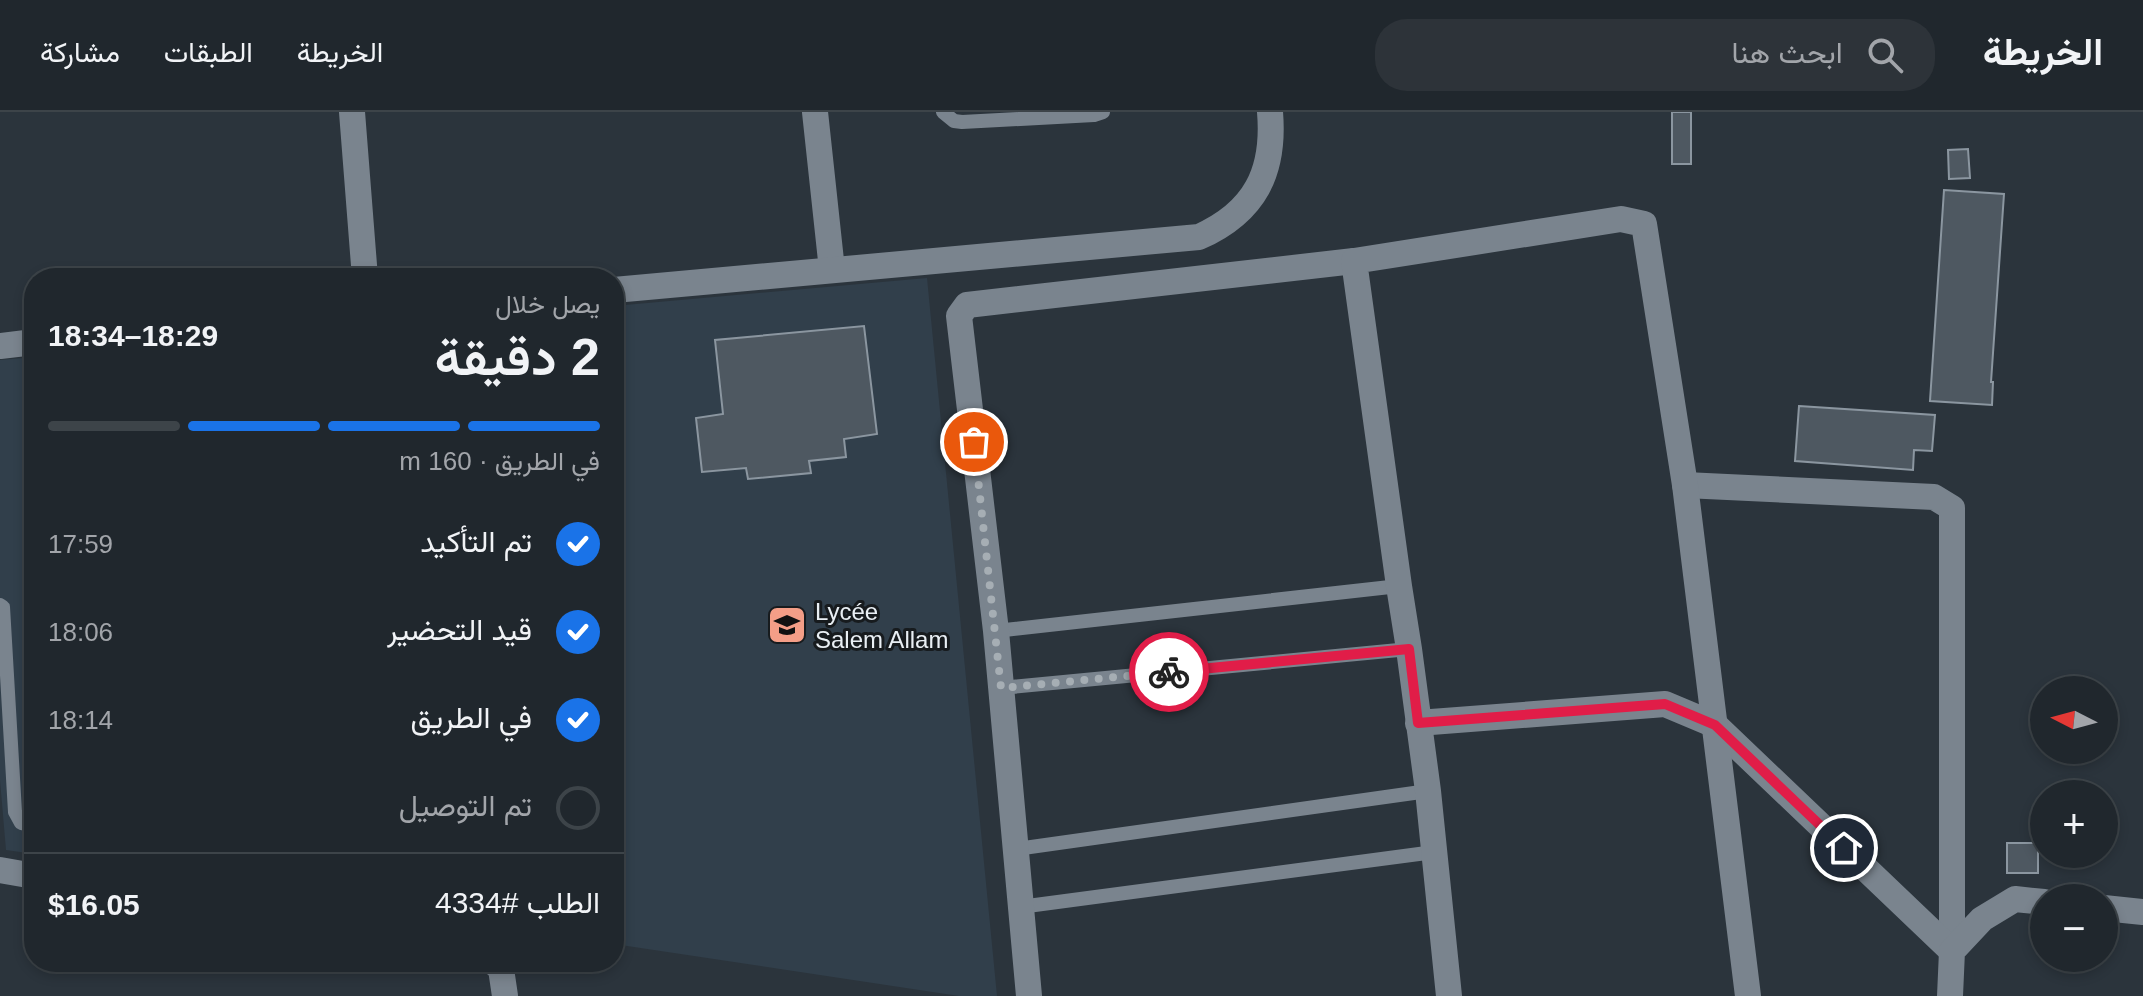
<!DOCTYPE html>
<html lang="ar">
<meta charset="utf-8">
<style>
body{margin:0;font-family:Arial,Vazirmatn,sans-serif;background:#2d3339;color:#f1f3f6;direction:rtl;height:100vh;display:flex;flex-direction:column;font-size:30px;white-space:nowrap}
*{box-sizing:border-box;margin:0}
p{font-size:26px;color:#a2a5aa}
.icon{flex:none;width:44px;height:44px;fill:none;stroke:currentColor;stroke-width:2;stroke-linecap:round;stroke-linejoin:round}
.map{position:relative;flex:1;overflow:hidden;direction:ltr}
.drawer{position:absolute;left:24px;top:156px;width:600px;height:704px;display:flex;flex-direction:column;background:#20272d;border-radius:32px;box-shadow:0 4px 12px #0003,0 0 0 2px #3d4449;direction:rtl}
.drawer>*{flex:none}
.needle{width:52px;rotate:276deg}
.buttons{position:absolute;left:2030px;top:564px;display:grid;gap:16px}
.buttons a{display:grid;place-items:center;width:88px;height:88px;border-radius:50%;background:#20272d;box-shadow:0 4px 12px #0003,0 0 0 2px #3d4449;font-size:40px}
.pin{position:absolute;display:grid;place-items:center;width:68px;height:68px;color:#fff;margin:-34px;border:4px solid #fff;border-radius:50%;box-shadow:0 2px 8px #0007}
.courier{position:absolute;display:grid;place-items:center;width:80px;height:80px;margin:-40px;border:6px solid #e11d48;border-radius:50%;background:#fff;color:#222;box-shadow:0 2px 10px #0007}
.overview em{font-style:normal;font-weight:600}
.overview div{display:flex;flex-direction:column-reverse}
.overview{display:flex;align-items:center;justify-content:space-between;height:136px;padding:0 24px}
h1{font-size:52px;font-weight:600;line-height:60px}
.bar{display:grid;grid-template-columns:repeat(4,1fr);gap:12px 8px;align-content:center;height:96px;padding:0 24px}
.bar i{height:10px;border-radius:6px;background:#3d4449}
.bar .active{background:#1a73e8}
.bar p{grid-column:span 4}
.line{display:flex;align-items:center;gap:20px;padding:0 24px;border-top:2px solid #3d4449}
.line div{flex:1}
ol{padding:0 24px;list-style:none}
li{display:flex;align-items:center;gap:24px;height:88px}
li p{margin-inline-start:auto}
li .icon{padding:8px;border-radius:50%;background:#1a73e8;color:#fff;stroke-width:4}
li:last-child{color:#a2a5aa}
li i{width:44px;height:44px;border:4px solid #3d4449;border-radius:50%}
header{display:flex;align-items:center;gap:48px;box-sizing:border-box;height:112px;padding:0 40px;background:#20272d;border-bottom:2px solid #3d4449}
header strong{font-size:38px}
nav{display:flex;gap:44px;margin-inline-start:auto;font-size:28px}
.search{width:560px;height:72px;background:#2d3339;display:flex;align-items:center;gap:20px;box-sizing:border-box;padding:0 28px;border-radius:32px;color:#a2a5aa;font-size:30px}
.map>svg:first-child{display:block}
.built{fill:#313f4b}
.building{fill:#4e5861;stroke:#8b96a0;stroke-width:2}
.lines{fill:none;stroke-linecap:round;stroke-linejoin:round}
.service{stroke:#7a848e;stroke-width:14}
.minor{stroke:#7a848e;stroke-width:26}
.done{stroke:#a6aeb4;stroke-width:8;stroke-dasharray:0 14.4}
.route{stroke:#e11d48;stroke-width:10}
.labels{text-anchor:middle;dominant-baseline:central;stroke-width:6;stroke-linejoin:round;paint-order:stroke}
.poi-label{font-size:24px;fill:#e9eff4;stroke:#171b1e;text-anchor:start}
</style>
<header>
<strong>الخريطة</strong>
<div class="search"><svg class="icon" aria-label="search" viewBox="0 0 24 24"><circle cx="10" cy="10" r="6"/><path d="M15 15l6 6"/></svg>ابحث هنا</div>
<nav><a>الخريطة</a><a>الطبقات</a><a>مشاركة</a></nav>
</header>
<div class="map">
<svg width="2143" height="884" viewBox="0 0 2143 884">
<rect width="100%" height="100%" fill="#2b343c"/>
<g class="built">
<path d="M927,166L997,884H959L614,832V194Z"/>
<path d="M34,245V742L6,738L0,668V248Z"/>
</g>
<g class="building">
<rect x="1672" y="0" width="19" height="52"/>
<path d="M1968,37L1970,66L1949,67L1948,38Z"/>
<path d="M1944,78L2004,82L1991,270H1993L1992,293L1930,289Z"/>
<path d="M864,214L877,322L844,327L846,345L809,349L811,361L748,367L746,356L702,360L696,306L723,302L715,228Z"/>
<path d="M1799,294L1935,303L1932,339L1914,338L1913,358L1795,349Z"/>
<rect x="2007" y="731" width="31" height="30"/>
</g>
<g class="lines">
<g class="service">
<path d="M943,0L954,9L962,10L1094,3L1103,0"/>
<path d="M0,493L3,495L15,700L21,711L34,714"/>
<path d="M996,519L1399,474"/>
<path d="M1001,576L1409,537"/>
<path d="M1016,737L1428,679"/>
<path d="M1020,795L1434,740"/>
</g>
<g class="minor">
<path d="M352,0L365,166"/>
<path d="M815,0L832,158"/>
<path d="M614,178L1199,125C1255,100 1275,60 1270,0"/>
<path d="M0,234L34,230"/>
<path d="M1685,373L1934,385L1952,396V839"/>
<path d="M1418,611L1665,592L1715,613L1952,839"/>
<path d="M0,758L34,764"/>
<path d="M2104,796L2143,800"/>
<path d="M493,850L501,857L505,884"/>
<path d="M1029,884L996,519L959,204L967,193L1354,149"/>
<path d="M1449,884L1428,679L1409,537L1399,474L1354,149L1621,107L1644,112L1685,373L1748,884"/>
<path d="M1950,884L1952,839L1982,807L2015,787L2044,790"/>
</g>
</g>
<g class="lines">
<path class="done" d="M974,330L1001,576L1169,560"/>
<path class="route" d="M1169,560L1409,537L1418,611L1665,592L1715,613L1844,736"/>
</g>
<defs>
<symbol id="school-square" viewBox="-11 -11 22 22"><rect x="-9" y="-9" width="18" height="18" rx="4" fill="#f49e87" stroke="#171b1e"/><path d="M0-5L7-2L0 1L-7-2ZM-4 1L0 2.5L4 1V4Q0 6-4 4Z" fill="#111"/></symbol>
</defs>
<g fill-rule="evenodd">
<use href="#school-square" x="765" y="491" width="44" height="44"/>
</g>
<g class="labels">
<g class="poi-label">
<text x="815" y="499">Lycée<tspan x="815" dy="28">Salem Allam</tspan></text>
</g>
</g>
</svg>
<div class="buttons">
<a><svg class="needle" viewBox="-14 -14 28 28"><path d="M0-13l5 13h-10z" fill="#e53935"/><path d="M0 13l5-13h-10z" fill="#a2a5aa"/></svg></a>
<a>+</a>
<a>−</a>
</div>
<div class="pin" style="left:974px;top:330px;background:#ea580c"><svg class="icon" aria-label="bag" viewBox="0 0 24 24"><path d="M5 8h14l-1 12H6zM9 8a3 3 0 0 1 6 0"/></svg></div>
<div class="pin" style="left:1844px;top:736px;background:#1f2937"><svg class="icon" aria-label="home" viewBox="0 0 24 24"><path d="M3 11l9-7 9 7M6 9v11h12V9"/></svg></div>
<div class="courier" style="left:1169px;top:560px"><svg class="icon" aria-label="bike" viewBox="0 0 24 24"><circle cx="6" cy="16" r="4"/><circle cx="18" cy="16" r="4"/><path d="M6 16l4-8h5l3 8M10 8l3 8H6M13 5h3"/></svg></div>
<section class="drawer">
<div class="overview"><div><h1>2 دقيقة</h1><p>يصل خلال</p></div><em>18:29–18:34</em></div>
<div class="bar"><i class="active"></i><i class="active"></i><i class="active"></i><i></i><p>في الطريق · 160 m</p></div>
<ol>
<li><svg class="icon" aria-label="check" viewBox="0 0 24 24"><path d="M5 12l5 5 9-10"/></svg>تم التأكيد<p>17:59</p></li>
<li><svg class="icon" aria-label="check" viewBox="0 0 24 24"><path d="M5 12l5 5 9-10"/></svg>قيد التحضير<p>18:06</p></li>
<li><svg class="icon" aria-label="check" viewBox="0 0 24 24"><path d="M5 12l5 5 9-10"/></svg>في الطريق<p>18:14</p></li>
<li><i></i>تم التوصيل</li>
</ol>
<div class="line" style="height:104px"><div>الطلب #4334</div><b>$16.05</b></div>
</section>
</div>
